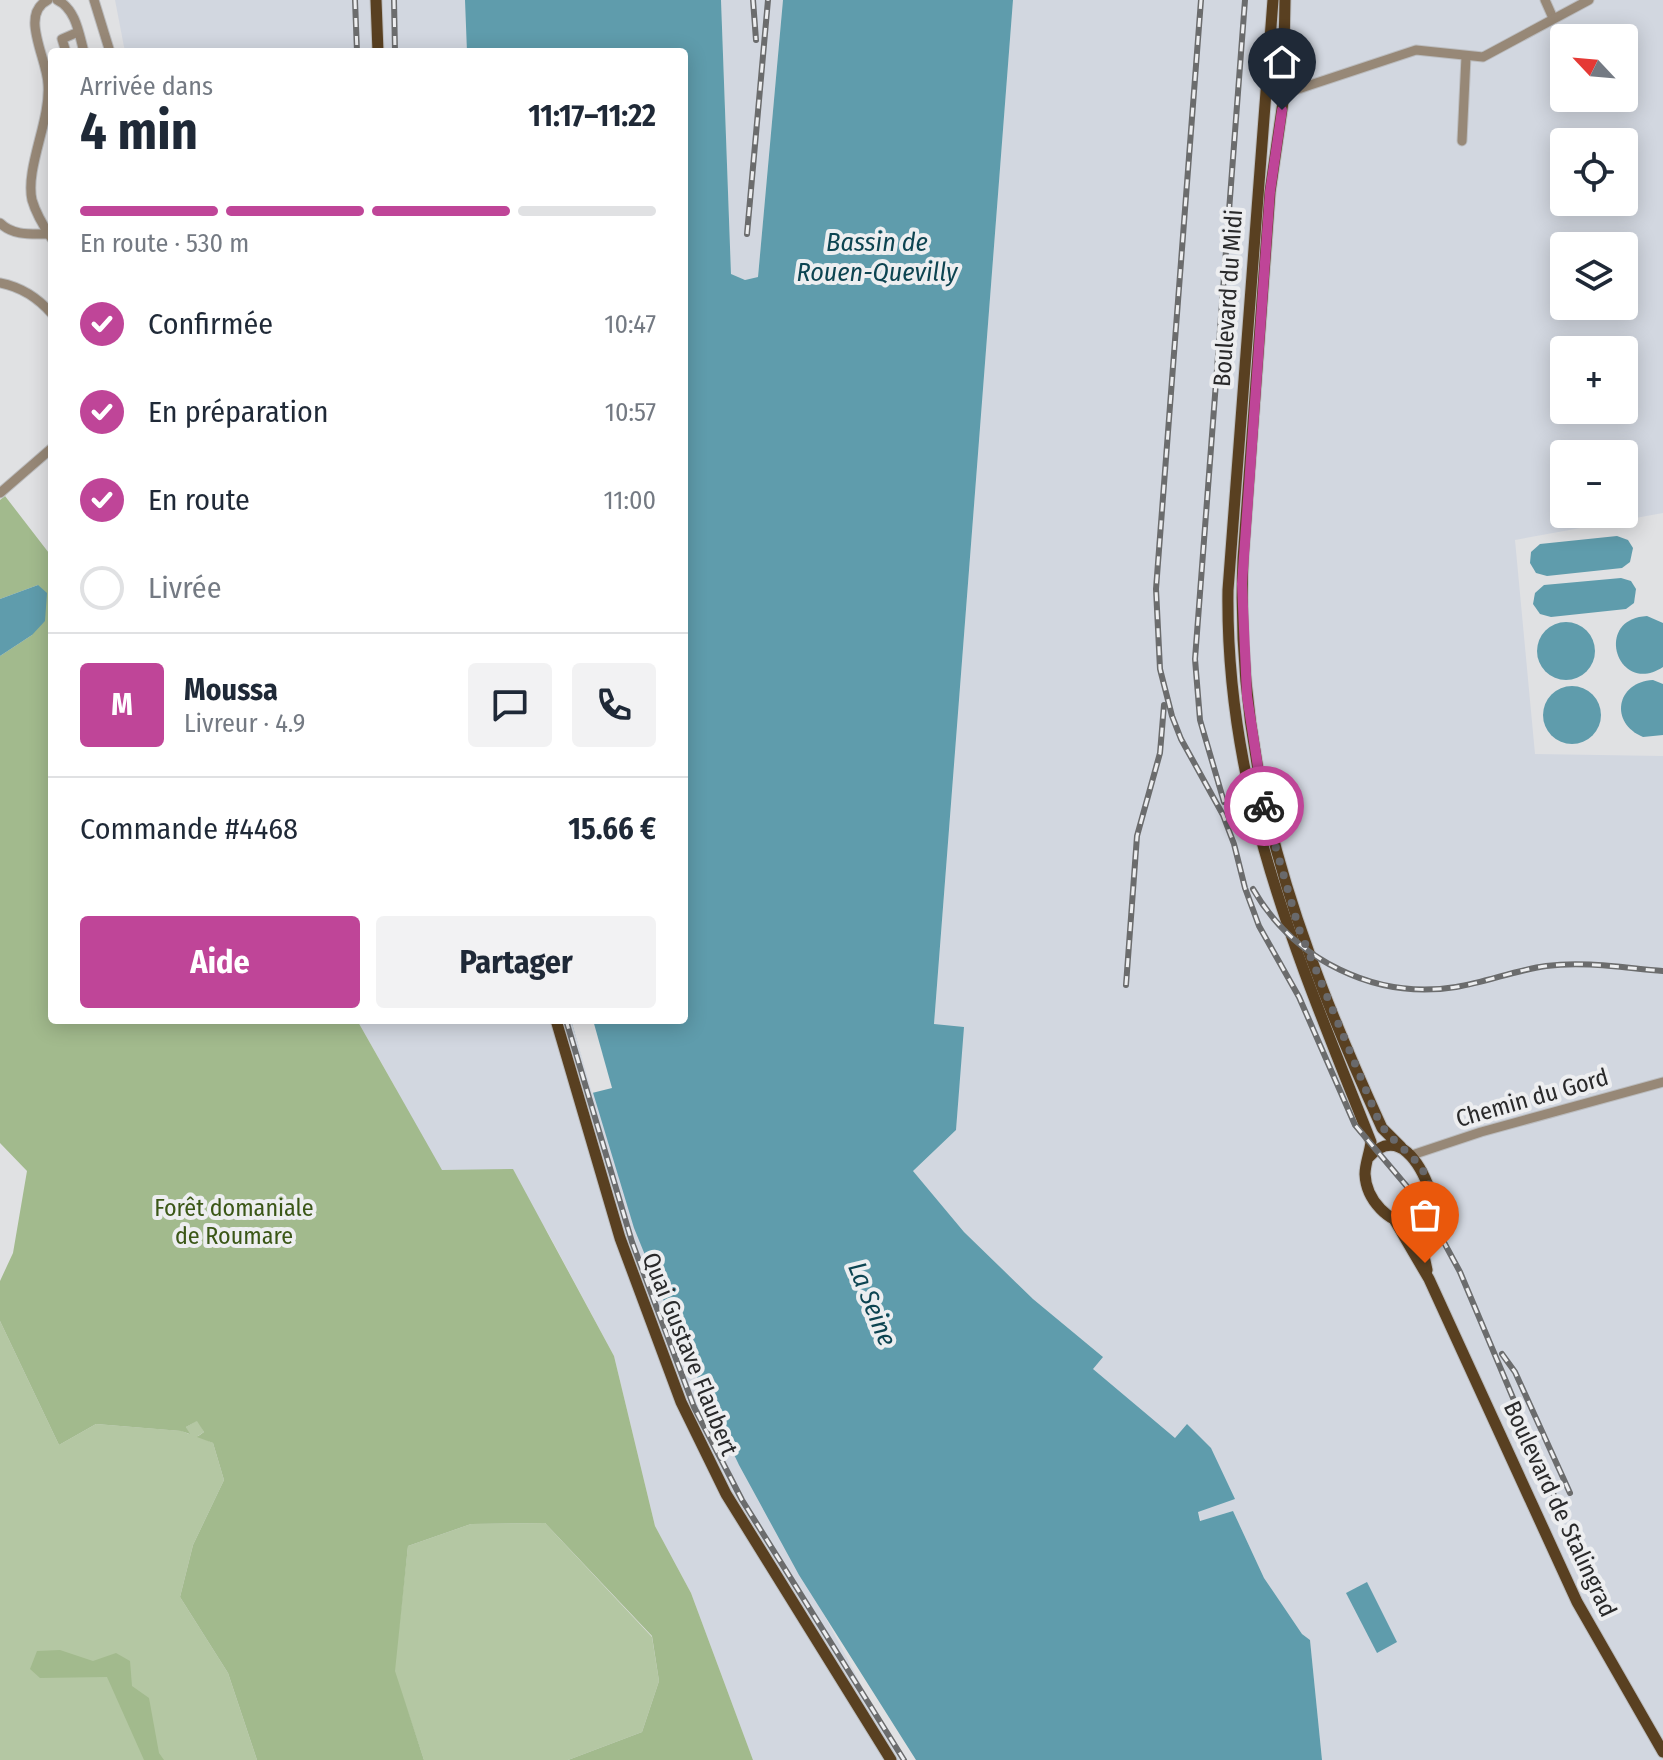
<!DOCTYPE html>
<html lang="fr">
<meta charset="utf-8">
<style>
body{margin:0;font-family:"Fira Sans Condensed",sans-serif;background:#f2f2f3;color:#1f2937;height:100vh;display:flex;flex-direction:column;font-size:30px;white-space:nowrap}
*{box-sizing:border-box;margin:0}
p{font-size:26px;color:#747a83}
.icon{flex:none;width:44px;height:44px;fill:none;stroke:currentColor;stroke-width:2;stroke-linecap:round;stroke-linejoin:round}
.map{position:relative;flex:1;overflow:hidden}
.drawer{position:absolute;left:48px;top:48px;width:640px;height:976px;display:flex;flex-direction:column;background:#fff;border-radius:8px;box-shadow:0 4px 20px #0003}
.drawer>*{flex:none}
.needle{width:52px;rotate:296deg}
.controls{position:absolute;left:1550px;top:24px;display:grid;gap:16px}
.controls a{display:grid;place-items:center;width:88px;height:88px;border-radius:8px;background:#fff;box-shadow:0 4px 20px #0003;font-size:40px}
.pin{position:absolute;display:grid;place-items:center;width:68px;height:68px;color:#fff;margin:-82px -34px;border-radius:50% 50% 50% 0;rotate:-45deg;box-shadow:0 0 8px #0007}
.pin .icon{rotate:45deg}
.courier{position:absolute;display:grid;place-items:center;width:80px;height:80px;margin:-40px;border:6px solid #bf4598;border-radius:50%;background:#fff;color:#222;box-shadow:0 2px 10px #0007}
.headline em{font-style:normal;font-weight:700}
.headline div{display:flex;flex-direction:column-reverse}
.headline{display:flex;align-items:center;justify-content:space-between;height:136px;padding:0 32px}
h1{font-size:52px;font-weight:700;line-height:60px}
.bar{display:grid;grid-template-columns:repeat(4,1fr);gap:12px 8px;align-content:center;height:96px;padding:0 32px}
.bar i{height:10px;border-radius:6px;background:#e0e1e3}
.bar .selected{background:#bf4598}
.bar p{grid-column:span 4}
.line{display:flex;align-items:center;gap:20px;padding:0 32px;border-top:2px solid #e0e1e3}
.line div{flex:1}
.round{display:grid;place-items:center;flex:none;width:84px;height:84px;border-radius:8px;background:#f2f2f3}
ol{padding:0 32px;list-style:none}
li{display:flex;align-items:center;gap:24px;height:88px}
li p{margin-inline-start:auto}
li .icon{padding:8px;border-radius:50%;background:#bf4598;color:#fff;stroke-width:4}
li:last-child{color:#747a83}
li i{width:44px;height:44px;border:4px solid #e0e1e3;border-radius:50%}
.action{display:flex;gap:16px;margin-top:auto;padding:16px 32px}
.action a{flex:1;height:92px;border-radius:8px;background:#bf4598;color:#fff;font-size:32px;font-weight:700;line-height:92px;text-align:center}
.action a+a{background:#f2f2f3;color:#1f2937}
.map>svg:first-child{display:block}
.built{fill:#d2d7e0;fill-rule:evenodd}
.green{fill:#b4c7a3}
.forest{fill:#a2ba8d}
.water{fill:#5f9cac}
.pier{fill:#e0e1e3}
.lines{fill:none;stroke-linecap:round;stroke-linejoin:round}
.minor-casing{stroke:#bbbcbe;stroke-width:11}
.major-casing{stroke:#bbbcbe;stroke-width:13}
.minor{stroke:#978877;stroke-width:9}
.major{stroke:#594021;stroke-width:11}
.rail-casing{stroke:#6b6c6d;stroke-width:6}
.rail{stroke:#edeef0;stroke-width:3;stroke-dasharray:9;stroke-linecap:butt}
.done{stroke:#69696b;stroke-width:8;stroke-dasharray:0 14.4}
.route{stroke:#bf4598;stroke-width:10}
.labels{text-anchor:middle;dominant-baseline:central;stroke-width:8;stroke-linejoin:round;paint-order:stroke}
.street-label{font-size:24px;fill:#29292a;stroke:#edeef0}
.park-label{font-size:24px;fill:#3b5717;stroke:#edeef0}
.water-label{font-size:26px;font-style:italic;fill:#0d4451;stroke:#edeef0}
</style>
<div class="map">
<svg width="1663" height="1760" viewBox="0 0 1663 1760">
<rect width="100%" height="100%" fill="#e0e1e3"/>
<g class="built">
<path d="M115,0H490L492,52H125Z"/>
<path d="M721,0H783L758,277L745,280L731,275Z"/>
<path d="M1013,0H1663V513L1515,540L1535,754L1663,756V1760H1322L1310,1640L1302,1634L1264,1578L1233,1511L1201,1521L1175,1439L1092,1369L1102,1356L1033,1299L964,1232L913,1171L956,1130L963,1028L934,1025ZM1564,38H1624V98H1564ZM1564,142H1624V202H1564ZM1564,246H1624V306H1564ZM1564,350H1624V410H1564ZM1564,454H1624V514H1564Z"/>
<path d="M357,1020H594L751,1477L901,1760H753L691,1593L655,1526L614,1356L547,1231L502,1169L444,1177L427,1156L395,1087Z"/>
</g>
<g class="green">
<path d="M0,1321L59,1445L96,1424L182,1431L189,1434L186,1427L198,1420L204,1432L198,1436L213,1443L224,1480L193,1545L180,1597L228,1673L257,1760H0Z"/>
<path d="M545,1523L652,1637L659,1681L642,1732L568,1760H424L394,1671L408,1546L471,1524Z"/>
</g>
<g class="forest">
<path d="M5,496L52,557V1020H357L442,1170L513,1169L614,1356L655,1526L691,1593L753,1760H568L642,1732L659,1681L652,1636L545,1523L471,1524L408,1546L395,1671L424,1760H257L228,1673L180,1597L193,1545L224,1480L213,1443L197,1437L204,1432L197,1421L186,1427L190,1434L181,1431L96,1424L59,1445L0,1321V1281L13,1253L27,1171L0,1143V656L32,635L38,585L0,599V500Z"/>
<path d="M60,1650L93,1661L116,1653L130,1661L132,1686L149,1698L159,1753L164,1760H144L107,1677L40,1678L30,1669L37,1651Z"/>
</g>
<g class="water">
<path d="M465,0H721L731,274L745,280L758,277L783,0H1013L934,1024L964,1027L956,1130L913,1171L964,1232L1033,1299L1103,1357L1093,1369L1175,1438L1187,1424L1211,1448L1235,1499L1198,1512L1200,1521L1233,1511L1264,1578L1302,1634L1310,1640L1322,1760H916L799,1575L739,1465L680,1341L634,1228L571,1020H684V52H467Z"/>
<path d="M1617,536L1628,540L1633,548L1630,562L1622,568L1547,576L1536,573L1530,563L1531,552L1540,544Z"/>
<path d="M1621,578L1631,581L1636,589L1634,603L1626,609L1551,617L1540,614L1533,604L1535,593L1544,585Z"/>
<path d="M38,585L47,593L45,621L32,635L0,656V599Z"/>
<path d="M1647,616L1663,623V667C1618,697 1592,619 1647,616Z"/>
<circle cx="1566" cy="651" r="29"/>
<path d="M1653,680L1663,684V735L1643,737C1609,723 1616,682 1653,680Z"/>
<circle cx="1572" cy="715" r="29"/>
<path d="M1367,1582L1397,1642L1377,1653L1346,1593Z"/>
</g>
<path class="pier" d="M571,1020H593L612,1088L592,1093Z"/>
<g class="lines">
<defs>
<g id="minor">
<path d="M48,0C19,14 47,58 48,84C51,120 25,168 32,200C36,214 44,227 52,239"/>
<path d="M57,0C76,9 79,34 84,52"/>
<path d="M94,0L110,52"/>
<path d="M1545,0L1553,18"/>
<path d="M66,52L62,39L78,32"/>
<path d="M1283,94L1416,50L1483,57L1589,0"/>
<path d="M1462,141L1466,57"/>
<path d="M0,223C13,236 31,234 49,234"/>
<path d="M0,283C21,287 38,298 52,314"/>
<path d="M0,493L52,448"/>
<path d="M1412,1155L1481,1132L1663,1082"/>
</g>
<g id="major">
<path d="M376,0L378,52"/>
<path d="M1273,0L1228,590C1225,794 1298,957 1371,1142C1370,1152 1365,1164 1365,1174C1366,1199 1389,1226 1414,1222L1426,1209L1430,1191C1421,1165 1398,1125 1369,1157"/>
<path d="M1285,0L1283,102L1270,192L1243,559C1234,769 1296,940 1382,1128L1401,1147"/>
<path d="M1274,94L1276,47"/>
<path d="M556,1020L620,1238L681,1402L726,1494L891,1760"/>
<path d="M1424,1212L1422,1247L1427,1270"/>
<path d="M1395,1221L1429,1279L1577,1602L1663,1752"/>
</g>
</defs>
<use href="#minor" class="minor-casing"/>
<use href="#major" class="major-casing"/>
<use href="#minor" class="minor"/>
<use href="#major" class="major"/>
<defs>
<g id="rail">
<path d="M355,0L357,52"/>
<path d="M394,0L395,52"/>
<path d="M753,0L756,40"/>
<path d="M1201,0L1156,589L1160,669L1172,716L1181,739L1223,815L1234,844L1245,888L1259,926L1299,997L1355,1125L1426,1209L1460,1272L1561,1512"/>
<path d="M747,234L768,0"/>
<path d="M1224,802L1200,720L1195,659L1245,0"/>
<path d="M1253,889C1294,960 1375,1000 1456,987C1487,982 1516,970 1546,966C1585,961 1624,968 1663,971"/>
<path d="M1126,985L1137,836L1160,753L1164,705"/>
<path d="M566,1020L632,1242L694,1407L742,1500L904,1760"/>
<path d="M1502,1354L1515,1372L1570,1493"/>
</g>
</defs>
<use href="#rail" class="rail-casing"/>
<use href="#rail" class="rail"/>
</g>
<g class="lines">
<path class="done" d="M1264,806L1299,929L1378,1119C1391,1146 1424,1156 1430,1189C1431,1198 1426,1204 1424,1212C1420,1228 1422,1248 1425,1263"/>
<path class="route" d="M1264,806L1247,696L1242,584L1270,192L1282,110"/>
</g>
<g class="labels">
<g class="street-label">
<text transform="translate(1228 298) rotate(-86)">Boulevard du Midi</text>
<text transform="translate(1532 1098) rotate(-16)">Chemin du Gord</text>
<text transform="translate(690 1354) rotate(68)">Quai Gustave Flaubert</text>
<text transform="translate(1560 1509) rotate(65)">Boulevard de Stalingrad</text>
</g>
<g class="park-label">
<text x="234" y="1208">Forêt domaniale<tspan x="234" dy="28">de Roumare</tspan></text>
</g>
<g class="water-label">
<text x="877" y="242">Bassin de<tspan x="877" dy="30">Rouen-Quevilly</tspan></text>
<text transform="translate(872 1304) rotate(68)">La Seine</text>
</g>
</g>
</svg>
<div class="controls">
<a><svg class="needle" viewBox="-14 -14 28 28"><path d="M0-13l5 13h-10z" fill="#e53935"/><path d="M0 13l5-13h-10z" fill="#747a83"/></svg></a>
<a><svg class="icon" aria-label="locate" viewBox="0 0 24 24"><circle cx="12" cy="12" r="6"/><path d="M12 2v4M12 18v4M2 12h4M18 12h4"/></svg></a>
<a><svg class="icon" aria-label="layers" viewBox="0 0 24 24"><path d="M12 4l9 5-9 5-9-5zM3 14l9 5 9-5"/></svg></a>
<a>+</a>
<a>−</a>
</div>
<div class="pin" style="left:1425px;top:1263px;background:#ea580c"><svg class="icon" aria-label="bag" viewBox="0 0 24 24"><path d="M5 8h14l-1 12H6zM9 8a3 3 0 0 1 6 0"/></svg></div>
<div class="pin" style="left:1282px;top:110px;background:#1f2937"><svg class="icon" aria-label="home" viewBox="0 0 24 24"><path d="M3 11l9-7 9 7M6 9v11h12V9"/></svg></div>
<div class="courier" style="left:1264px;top:806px"><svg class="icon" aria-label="bike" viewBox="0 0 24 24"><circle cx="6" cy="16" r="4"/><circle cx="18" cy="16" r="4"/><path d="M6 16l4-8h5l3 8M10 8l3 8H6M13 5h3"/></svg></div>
<section class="drawer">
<div class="headline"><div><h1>4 min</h1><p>Arrivée dans</p></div><em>11:17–11:22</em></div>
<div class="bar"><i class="selected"></i><i class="selected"></i><i class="selected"></i><i></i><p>En route · 530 m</p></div>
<ol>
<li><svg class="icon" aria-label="check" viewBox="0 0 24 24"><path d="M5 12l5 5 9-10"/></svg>Confirmée<p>10:47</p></li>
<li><svg class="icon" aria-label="check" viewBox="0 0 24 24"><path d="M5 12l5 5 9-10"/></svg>En préparation<p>10:57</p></li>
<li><svg class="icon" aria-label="check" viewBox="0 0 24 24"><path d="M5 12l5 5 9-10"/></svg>En route<p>11:00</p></li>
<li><i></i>Livrée</li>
</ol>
<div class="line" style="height:144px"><b class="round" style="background:#bf4598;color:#fff">M</b><div><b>Moussa</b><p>Livreur · 4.9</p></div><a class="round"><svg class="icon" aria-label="chat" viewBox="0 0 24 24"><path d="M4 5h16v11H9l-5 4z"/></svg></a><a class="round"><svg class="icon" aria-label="phone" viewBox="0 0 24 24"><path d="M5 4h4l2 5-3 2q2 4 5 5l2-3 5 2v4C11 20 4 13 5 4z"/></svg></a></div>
<div class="line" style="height:104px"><div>Commande #4468</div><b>15.66 €</b></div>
<div class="action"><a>Aide</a><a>Partager</a></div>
</section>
</div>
